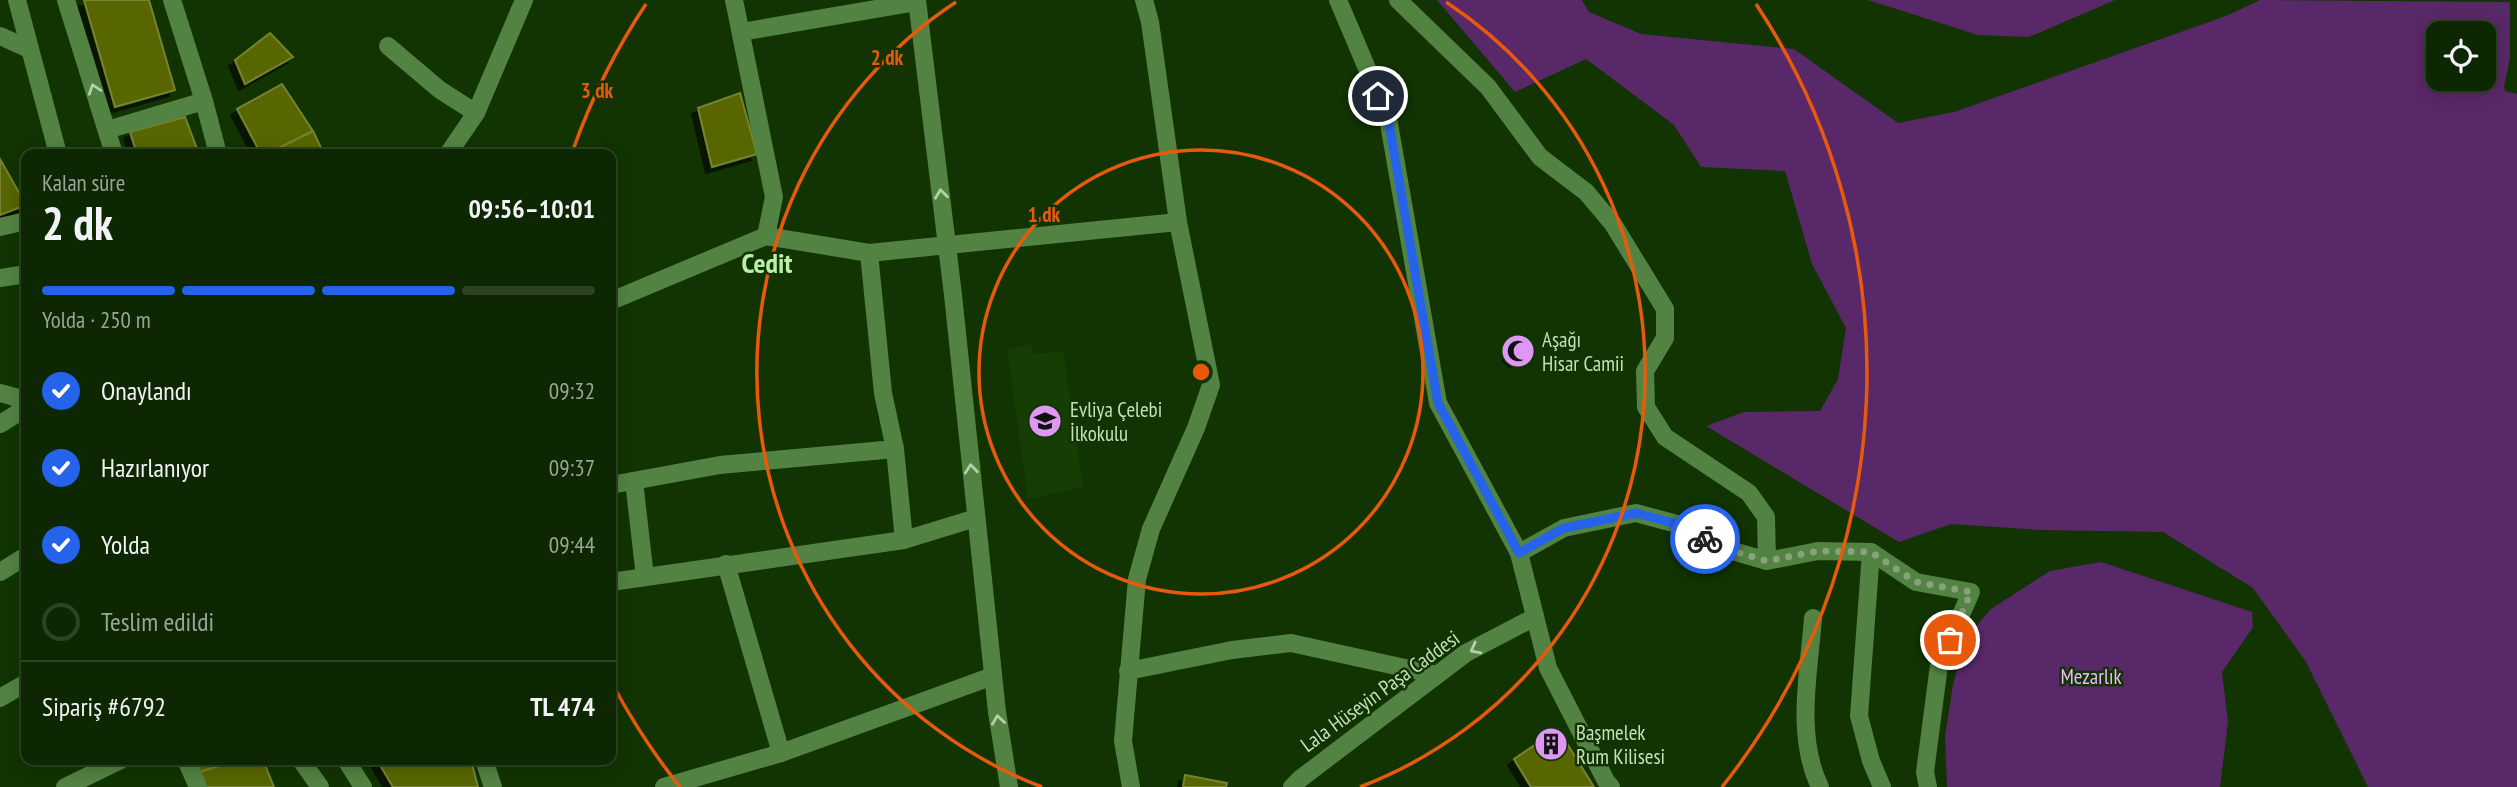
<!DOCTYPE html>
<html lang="tr">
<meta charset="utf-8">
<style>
body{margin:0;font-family:"PT Sans Narrow",sans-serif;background:#162f0c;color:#f1f3f6;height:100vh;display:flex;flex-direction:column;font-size:26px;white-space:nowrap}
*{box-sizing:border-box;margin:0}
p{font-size:23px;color:#9aa599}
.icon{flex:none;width:38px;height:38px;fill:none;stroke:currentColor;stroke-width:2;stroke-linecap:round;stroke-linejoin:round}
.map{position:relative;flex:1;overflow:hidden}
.side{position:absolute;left:21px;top:149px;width:595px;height:616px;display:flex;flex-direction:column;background:#0d2702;border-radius:14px;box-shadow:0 4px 18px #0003,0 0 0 2px #2d4424}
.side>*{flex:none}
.controls{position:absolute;left:2426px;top:21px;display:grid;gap:14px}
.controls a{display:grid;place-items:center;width:70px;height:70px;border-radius:14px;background:#0d2702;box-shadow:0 4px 18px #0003,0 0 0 2px #2d4424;font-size:35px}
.pin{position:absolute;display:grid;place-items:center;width:60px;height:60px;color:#fff;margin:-30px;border:4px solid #fff;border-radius:50%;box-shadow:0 2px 7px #0007}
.courier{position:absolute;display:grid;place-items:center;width:70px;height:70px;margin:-35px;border:5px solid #2563eb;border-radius:50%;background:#fff;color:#222;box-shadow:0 2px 9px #0007}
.overview em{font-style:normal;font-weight:600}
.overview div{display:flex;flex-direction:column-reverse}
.overview{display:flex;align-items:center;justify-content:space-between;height:119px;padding:0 21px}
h1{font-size:46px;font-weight:600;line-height:52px}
.bar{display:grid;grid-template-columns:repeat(4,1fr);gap:10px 7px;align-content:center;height:84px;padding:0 21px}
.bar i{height:9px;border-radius:5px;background:#2d4424}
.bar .active{background:#2563eb}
.bar p{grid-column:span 4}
.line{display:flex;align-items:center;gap:18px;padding:0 21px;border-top:2px solid #2d4424}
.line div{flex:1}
ol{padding:0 21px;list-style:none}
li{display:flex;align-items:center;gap:21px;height:77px}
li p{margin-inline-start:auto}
li .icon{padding:7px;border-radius:50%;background:#2563eb;color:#fff;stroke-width:4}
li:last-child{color:#9aa599}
li i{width:38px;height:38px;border:4px solid #2d4424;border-radius:50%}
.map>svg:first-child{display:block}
.built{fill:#163d04}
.green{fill:#592868;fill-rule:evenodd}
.building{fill:#596603;stroke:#758332;stroke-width:2;filter:url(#shadow)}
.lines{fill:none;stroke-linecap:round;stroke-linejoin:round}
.minor{stroke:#538342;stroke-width:18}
.secondary{stroke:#538342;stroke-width:18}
.oneway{stroke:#b4d1aa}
.done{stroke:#86a37b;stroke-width:7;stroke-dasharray:0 12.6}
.route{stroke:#2563eb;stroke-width:9}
.ring{fill:none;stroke:#e8590c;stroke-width:3.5}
.labels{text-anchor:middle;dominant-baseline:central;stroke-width:5;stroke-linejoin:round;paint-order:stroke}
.poi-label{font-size:21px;fill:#c5dfbc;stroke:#113402;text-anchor:start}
.park-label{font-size:21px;fill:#e9b8f8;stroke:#113402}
.street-label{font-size:21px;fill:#c5dfbc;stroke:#113402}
.district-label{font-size:28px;font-weight:bold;fill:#bbf0aa;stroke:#113402}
.centre{fill:#e8590c;stroke:#113402;stroke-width:3.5}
.ring-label{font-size:21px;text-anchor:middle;font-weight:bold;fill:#e8590c;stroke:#113402;stroke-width:5;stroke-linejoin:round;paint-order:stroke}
</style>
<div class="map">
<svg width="2517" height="787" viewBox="0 0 2517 787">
<defs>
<filter id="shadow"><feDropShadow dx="-6" dy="6" stdDeviation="0" flood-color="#0009"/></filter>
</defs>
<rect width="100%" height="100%" fill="#113402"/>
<path class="built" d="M1030,344L1034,354L1063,351L1083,487L1028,499L1007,350Z"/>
<g class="green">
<path d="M1437,0H1582L1589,12L1641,34L1794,49L1898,123L1954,112L2226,16L2260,0L2510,2V58L2504,87L2505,91L2517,94V787H2368L2306,662L2253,588L2163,532L2041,530L1951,524L1899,542L1706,426L1744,412L1820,411L1838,379L1846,328L1812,264L1785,171L1701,167L1674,125L1586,59L1515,92ZM2483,33V79H2438V33Z"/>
<path d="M1868,0H2115L2029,37L1978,35Z"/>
<path d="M2101,562L2252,612L2253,627L2222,672L2228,722L2220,787H1947L1945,736L1953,685L1966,638L1991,609L2050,571Z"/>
</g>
<g class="building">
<path d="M84,0H149L175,90L115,107Z"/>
<path d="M270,33L293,57L245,84L235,60Z"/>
<path d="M282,84L313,131L267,154H261L237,109Z"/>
<path d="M740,93L757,154L712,167L698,108Z"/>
<path d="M185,117L199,154H137L130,132Z"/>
<path d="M313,131L324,154H267Z"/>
<path d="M0,159L26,205L0,215Z"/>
<path d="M1520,342L1528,348L1525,359L1515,361L1509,355V345Z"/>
<path d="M1558,729L1594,787H1531L1514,759Z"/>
<path d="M194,760H238L200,772Z"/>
<path d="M238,760H263L274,787H206L200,772Z"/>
<path d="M377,760H471L478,787H393Z"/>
<path d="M1185,775L1227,783L1226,787H1183Z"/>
</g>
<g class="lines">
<g class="minor">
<path d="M172,0L204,101L218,154"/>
<path d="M734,0L774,197L766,236"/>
<path d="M917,0L953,295L997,712L1009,787"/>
<path d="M1338,0L1388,118L1438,403L1519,553L1548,668L1606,781L1611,787"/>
<path d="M1398,0L1488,87L1540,157L1586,192L1613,224L1665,309V338L1645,371L1646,407L1665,437L1749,493L1766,517L1767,561"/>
<path d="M741,32L917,2"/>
<path d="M0,36L29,49"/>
<path d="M388,46L440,90L476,113"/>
<path d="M107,130L204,101"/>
<path d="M448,154L476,113L524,0"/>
<path d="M0,227L26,221"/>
<path d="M869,253L883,393L895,449L904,540"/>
<path d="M0,278L26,274"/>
<path d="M611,301L766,236L869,253L1178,222"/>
<path d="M0,393L15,397L26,407"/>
<path d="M0,424L26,408"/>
<path d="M634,481L645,577"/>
<path d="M611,485L720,465L895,449"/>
<path d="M1871,552L1859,716L1871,761L1882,787"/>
<path d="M1519,553L1564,528L1636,513L1677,524L1719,547L1767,561L1818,551L1871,552L1916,582L1971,592L1939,665L1925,772L1928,787"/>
<path d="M726,564L781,753"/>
<path d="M0,572L26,556"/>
<path d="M611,582L904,540L976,518"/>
<path d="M1813,618C1809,672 1795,736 1820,787"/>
<path d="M1128,671L1232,650L1291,643L1437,675"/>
<path d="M0,698L26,683"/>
<path d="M186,760L198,787"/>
<path d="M484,760L493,787"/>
<path d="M65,787L121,760"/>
<path d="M664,787L781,753L993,676"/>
<path d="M1131,787L1123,741L1137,579L1151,529L1196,428L1211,385L1178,222L1150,22L1144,0"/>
<path d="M1292,787L1300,779L1466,653L1535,617"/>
</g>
<g class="secondary">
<path d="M17,0L58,154"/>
<path d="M66,0L114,154"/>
<path d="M301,760L320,787"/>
<path d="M346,760L363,787"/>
</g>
</g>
<defs><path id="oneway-chevron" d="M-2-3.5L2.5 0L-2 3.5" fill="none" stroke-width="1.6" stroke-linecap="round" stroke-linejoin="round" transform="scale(1.75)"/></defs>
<g class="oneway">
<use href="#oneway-chevron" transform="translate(94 89) rotate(-108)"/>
<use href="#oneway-chevron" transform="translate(941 194) rotate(-97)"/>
<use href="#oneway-chevron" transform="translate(971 469) rotate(-96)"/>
<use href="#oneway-chevron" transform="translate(1475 649) rotate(152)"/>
<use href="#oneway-chevron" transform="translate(998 720) rotate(-98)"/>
</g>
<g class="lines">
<path class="done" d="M1705,539L1719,547L1767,561L1818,551L1871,552L1916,582L1971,592L1950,640"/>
<path class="route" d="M1378,96L1388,118L1438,403L1519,553L1564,528L1636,513L1677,524L1705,539"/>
</g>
<g class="ring">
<circle cx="1201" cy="372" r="222"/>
<path d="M1042 787A444 444 0 0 1 956 2M1446 2A444 444 0 0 1 1360 787"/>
<path d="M680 787A666 666 0 0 1 613 685M573 150A666 666 0 0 1 646 4M1756 4A666 666 0 0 1 1722 787"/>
</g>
<defs>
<symbol id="mosque-disc" viewBox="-11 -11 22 22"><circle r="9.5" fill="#de98f3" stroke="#113402"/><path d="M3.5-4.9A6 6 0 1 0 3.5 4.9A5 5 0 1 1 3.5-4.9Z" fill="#111"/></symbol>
<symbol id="school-disc" viewBox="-11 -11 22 22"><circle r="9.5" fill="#de98f3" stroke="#113402"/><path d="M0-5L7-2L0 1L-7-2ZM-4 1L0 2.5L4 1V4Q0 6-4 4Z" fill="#111"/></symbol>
<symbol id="building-disc" viewBox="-11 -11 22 22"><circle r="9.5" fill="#de98f3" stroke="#113402"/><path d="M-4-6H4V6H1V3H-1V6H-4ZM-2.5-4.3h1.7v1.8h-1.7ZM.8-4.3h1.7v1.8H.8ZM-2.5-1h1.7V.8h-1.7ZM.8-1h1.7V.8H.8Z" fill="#111"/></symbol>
</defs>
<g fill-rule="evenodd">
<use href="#mosque-disc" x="1499" y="332" width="38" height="38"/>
<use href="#school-disc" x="1026" y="402" width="38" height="38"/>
<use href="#building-disc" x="1532" y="725" width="38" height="38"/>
</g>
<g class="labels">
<g class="poi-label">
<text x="1542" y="339">Aşağı<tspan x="1542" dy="24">Hisar Camii</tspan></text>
<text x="1070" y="409">Evliya Çelebi<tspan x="1070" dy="24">İlkokulu</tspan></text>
<text x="1576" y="732">Başmelek<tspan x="1576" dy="24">Rum Kilisesi</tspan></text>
</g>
<g class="park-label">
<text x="2091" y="676">Mezarlık</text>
</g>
<g class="street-label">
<text transform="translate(1380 691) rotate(-36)">Lala Hüseyin Paşa Caddesi</text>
</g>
<g class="district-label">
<text x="767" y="262">Cedit</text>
</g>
</g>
<circle cx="1201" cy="372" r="10" class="centre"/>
<g class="ring-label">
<text x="887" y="65">2 dk</text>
<text x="597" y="98">3 dk</text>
<text x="1044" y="222">1 dk</text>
</g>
</svg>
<div class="controls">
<a><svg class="icon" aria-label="locate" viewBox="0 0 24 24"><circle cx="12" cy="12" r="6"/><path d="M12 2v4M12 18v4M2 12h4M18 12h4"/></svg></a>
</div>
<div class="pin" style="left:1950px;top:640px;background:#ea580c"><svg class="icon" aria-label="bag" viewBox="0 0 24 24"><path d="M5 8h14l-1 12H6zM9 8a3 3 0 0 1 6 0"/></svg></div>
<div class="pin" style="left:1378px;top:96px;background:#1f2937"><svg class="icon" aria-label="home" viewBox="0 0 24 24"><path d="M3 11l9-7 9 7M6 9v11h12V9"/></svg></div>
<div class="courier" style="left:1705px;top:539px"><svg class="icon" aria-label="bike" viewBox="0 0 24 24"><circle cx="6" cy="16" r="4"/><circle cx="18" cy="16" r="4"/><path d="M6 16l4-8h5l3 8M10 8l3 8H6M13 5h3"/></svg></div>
<section class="side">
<div class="overview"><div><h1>2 dk</h1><p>Kalan süre</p></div><em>09:56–10:01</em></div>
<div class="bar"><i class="active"></i><i class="active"></i><i class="active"></i><i></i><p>Yolda · 250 m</p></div>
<ol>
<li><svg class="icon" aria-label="check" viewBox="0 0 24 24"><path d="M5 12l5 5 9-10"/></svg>Onaylandı<p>09:32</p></li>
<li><svg class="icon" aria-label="check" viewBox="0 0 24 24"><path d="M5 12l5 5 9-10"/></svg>Hazırlanıyor<p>09:37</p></li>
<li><svg class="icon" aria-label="check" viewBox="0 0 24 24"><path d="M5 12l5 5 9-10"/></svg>Yolda<p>09:44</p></li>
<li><i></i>Teslim edildi</li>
</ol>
<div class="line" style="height:91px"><div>Sipariş #6792</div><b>TL 474</b></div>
</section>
</div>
